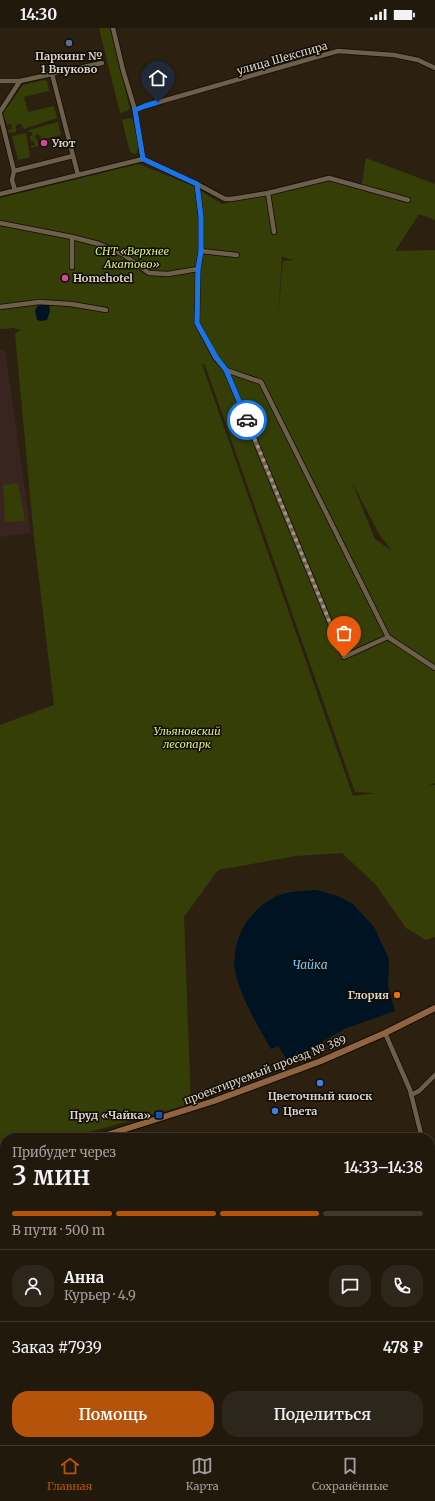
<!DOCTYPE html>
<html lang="ru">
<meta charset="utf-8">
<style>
body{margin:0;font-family:Merriweather,serif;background:#2d261a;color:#f1f3f6;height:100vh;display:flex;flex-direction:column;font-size:15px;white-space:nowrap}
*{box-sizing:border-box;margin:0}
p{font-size:13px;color:#a2a09d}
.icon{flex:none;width:22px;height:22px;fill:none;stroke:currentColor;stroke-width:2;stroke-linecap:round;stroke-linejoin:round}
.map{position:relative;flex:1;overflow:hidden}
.panel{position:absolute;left:0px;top:1105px;width:435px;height:312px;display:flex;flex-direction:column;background:#21190c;border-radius:16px 16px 0 0;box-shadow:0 2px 6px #0003,0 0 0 1px #3e382d}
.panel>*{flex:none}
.pin{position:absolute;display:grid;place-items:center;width:34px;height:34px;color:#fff;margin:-41px -17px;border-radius:50% 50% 50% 0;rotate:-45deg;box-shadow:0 0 4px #0007}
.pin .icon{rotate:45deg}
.courier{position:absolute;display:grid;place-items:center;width:40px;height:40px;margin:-20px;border:3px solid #1a73e8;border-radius:50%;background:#fff;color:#222;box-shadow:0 1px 5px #0007}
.head em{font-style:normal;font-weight:600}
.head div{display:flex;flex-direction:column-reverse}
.head{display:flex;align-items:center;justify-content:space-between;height:68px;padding:0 12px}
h1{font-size:26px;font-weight:600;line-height:30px}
.bar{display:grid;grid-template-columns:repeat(4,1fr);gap:6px 4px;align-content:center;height:48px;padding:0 12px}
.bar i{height:5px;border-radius:3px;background:#3e382d}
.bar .active{background:#b45309}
.bar p{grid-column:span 4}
.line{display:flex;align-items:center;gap:10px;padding:0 12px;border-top:1px solid #3e382d}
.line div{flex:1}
.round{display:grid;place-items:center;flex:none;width:42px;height:42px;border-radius:16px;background:#2d261a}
.primary-button{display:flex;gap:8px;margin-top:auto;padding:8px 12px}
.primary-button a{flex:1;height:46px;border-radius:16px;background:#b45309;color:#fff;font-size:16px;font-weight:600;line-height:46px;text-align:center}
.primary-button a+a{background:#2d261a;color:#f1f3f6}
.status{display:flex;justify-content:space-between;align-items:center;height:28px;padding:0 20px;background:#21190c;direction:ltr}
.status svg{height:11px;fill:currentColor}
.menu{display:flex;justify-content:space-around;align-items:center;height:56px;border-top:1px solid #3e382d;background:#21190c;font-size:11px;color:#a2a09d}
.menu a{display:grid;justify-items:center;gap:2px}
.menu .active{color:#b45309}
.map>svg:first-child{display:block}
.commercial{fill:#382520}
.green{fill:#353e07;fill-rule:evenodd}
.water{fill:#001322}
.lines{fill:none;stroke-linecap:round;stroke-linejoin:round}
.minor-casing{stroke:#140b00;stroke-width:6}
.secondary-casing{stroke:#140b00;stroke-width:8}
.minor{stroke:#6c5f4c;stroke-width:4.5}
.secondary{stroke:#8f6442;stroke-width:6}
.done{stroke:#9e9588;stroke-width:4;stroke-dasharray:0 7.2}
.route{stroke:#1a73e8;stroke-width:5}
.service-dot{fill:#5c6f8a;stroke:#100c05;stroke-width:1.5}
.hotel-dot{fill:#d1479c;stroke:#100c05;stroke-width:1.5}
.food-dot{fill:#e8710a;stroke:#100c05;stroke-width:1.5}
.shop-dot{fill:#3f7fe0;stroke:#100c05;stroke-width:1.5}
.transit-dot{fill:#1a4fb4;stroke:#100c05;stroke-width:1.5}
.labels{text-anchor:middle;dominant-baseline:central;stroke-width:3;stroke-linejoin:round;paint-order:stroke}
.poi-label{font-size:11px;font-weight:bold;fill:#dbd4c9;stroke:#100c05;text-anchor:start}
.street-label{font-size:11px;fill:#dbd4c9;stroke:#100c05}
.park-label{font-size:11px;font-style:italic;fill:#d9ef7b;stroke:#100c05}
.water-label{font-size:12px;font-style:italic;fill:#6ecaff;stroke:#100c05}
</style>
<div class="status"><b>14:30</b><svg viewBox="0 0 49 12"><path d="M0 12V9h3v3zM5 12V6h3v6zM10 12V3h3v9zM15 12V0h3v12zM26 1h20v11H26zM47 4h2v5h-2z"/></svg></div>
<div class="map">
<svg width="435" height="1417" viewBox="0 0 435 1417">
<rect width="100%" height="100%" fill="#2c2110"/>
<path class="commercial" d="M0,322H5L31,505L0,509Z"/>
<g class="green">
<path d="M99,0H110L129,77L130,80L127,83L120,85Z"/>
<path d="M44,52L47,53L49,63L24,69L28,84L54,78L57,90L24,101L21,96H18L16,98V104L9,105L8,102L12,101L11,96L7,97L3,85L23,57Z"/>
<path d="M130,90L133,91L139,116L137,125L134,126L130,124L122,92Z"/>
<path d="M58,94L61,107L40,112L41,108L36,106L35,110L38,113V118L31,120V118L35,117L34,113L31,114L30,108L33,107L32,104H29V102Z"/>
<path d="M26,105L30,129L18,132L12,108Z"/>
<path d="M366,130L435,156V192L419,186L395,223L435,222V755L428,758L435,757V909L426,912L406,900L376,857L342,825L296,828L218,842L184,889L191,1076L67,1110H5V1127L0,1129V697L54,677L34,509L15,306L21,302L14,300L0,301V170L139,136L191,157L222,176L328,153L361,161ZM282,229L294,232L283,233L278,290ZM202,336L205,337L355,764L377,765L353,768ZM351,452L379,506L392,523L375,511Z"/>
<path d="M18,455L25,493L5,494L3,457Z"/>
<path d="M0,1181L5,1182V1412H247L248,1417H0Z"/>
</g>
<g class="water">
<path d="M43,276L49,277L50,283L47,292L41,293L37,292L35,283L38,277Z"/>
<path d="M316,862L338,868L353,876L374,899L389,931L388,958L395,983L344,1001L288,1034L278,1018L271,1021C256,995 239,967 234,937C234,933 235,929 235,925C238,900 254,879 277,868C289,863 303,863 316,862Z"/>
</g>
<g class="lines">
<defs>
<g id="minor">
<path d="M52,46L78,147"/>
<path d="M0,53H20L102,35"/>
<path d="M135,82L145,78L338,23L394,27L418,32L435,40"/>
<path d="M0,84L20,53"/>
<path d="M0,86L14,143"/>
<path d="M143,131L197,156L225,171H231L268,165L329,150L408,172"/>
<path d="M197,156L201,189V223L198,241L197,295L215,329L226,342L344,629L388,609"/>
<path d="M15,162L12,152L14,143L73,128"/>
<path d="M268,165L274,204"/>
<path d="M0,166L143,131L135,82L123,42L113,0"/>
<path d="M0,195L72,209L99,216L124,227L149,245L168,246L198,241"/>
<path d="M201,223L237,227"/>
<path d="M72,239V209"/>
<path d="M0,279L39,274L71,276L106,282"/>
<path d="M226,342L261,354L388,609L435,640"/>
<path d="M385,1005L410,1062L422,1110"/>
<path d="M411,1067L419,1063L435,1047"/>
</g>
<g id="secondary">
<path d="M97,1110L214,1073L321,1033L385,1005L435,980"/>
<path d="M0,1137L5,1136"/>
</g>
</defs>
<use href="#minor" class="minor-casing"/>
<use href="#secondary" class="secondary-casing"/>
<use href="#minor" class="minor"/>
<use href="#secondary" class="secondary"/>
</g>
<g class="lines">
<path class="done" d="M247,392L344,629"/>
<path class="route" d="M158,74L145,78L135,82L143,131L197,156L201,189V223L198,241L197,295L216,329L226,342L247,392"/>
</g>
<circle class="service-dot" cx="69" cy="15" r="4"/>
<g class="hotel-dot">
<circle cx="44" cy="115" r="4"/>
<circle cx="65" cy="250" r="4"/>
</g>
<circle class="food-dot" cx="397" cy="967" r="4"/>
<g class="shop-dot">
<circle cx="320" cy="1055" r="4"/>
<circle cx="275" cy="1083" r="4"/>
</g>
<rect class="transit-dot" x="155" y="1083" width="8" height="8" rx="2"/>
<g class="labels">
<g class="poi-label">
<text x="69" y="28" text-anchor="middle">Паркинг №<tspan x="69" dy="13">1 Внуково</tspan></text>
<text x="52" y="115">Уют</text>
<text x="73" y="250">Homehotel</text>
<text x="389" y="967" text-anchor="end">Глория</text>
<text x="320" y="1068" text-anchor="middle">Цветочный киоск</text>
<text x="283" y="1083">Цвета</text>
<text x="151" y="1087" text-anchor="end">Пруд «Чайка»</text>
</g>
<g class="street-label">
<text transform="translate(282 30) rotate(-16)">улица Шекспира</text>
<text transform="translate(265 1042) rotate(-21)">проектируемый проезд № 389</text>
</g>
<g class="park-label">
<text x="132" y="223">СНТ «Верхнее<tspan x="132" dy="13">Акатово»</tspan></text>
<text x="187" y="703">Ульяновский<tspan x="187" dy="13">лесопарк</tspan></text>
</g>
<g class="water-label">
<text x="310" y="936">Чайка</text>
</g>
</g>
</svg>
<div class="pin" style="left:344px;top:629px;background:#ea580c"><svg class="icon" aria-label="bag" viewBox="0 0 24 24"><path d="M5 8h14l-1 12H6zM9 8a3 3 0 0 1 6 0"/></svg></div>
<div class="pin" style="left:158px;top:74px;background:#1f2937"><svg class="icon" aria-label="home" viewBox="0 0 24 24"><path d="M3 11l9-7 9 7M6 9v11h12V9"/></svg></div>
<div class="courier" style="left:247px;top:392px"><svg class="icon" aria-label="car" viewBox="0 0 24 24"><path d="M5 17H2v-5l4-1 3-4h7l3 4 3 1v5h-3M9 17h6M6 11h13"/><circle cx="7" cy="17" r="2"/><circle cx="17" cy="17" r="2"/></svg></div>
<section class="panel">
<div class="head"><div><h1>3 мин</h1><p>Прибудет через</p></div><em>14:33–14:38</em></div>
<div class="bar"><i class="active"></i><i class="active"></i><i class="active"></i><i></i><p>В пути · 500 m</p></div>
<div class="line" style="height:72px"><a class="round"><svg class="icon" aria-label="person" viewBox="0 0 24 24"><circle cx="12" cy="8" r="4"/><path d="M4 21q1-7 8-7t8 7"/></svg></a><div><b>Анна</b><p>Курьер · 4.9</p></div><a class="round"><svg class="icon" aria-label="chat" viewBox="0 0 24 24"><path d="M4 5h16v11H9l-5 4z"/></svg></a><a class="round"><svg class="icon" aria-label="phone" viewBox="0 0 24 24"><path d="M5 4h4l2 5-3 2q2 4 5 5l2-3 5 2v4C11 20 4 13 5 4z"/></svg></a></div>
<div class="line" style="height:52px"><div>Заказ #7939</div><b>478 ₽</b></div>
<div class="primary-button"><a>Помощь</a><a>Поделиться</a></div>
</section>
</div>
<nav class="menu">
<a class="active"><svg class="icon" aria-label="home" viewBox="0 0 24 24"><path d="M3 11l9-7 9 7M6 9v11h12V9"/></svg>Главная</a>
<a><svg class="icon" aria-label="map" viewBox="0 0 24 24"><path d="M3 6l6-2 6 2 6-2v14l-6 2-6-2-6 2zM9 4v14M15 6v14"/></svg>Карта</a>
<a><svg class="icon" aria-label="saved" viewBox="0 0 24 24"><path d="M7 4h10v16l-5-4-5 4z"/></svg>Сохранённые</a>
</nav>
